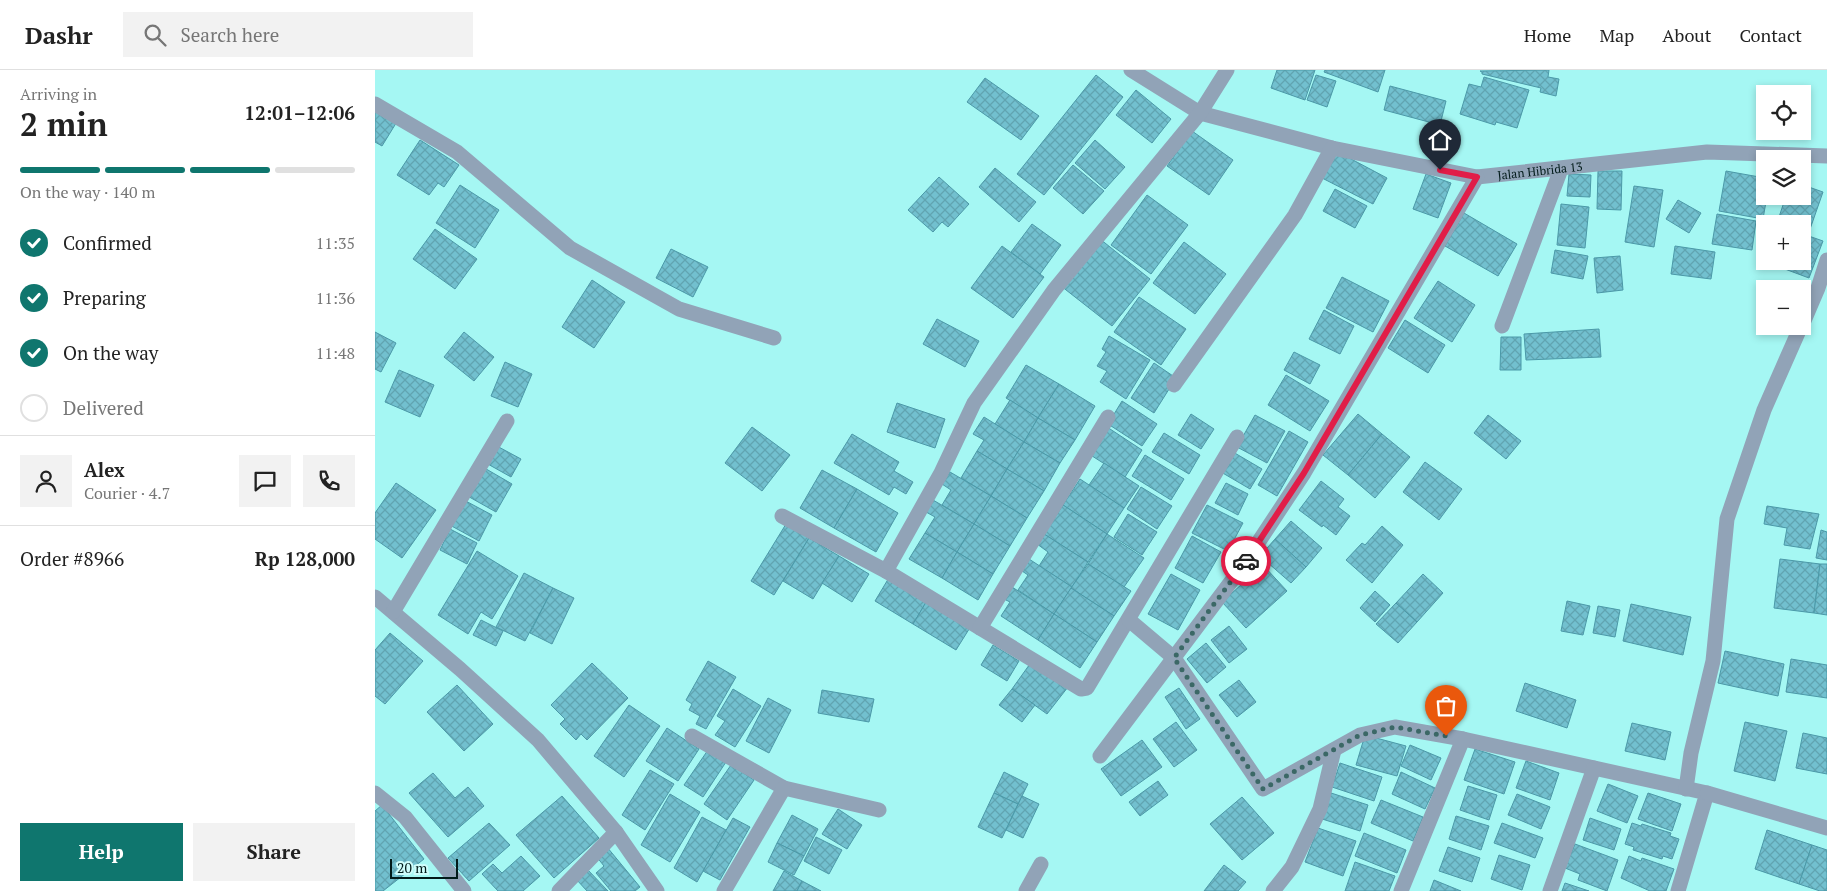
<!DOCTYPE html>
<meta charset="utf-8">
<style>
body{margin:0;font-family:"PT Serif",serif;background:#f2f2f2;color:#222;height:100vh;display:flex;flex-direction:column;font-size:19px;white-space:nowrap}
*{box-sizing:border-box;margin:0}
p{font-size:16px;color:#767676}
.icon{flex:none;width:28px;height:28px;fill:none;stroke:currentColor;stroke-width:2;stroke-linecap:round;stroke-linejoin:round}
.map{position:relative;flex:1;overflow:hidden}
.panel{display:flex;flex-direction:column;background:#fff;width:375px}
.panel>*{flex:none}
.buttons{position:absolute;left:1381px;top:15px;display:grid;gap:10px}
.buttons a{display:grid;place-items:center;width:55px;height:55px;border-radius:0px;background:#fff;box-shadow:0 2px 8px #0003;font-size:25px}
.scale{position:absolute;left:15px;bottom:12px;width:68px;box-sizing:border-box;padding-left:5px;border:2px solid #021b1a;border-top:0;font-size:14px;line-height:18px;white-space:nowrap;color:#021b1a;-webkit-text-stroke:4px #cffdfb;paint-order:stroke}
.pin{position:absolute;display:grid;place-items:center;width:42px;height:42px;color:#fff;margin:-51px -21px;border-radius:50% 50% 50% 0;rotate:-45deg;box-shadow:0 0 5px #0007}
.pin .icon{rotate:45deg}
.courier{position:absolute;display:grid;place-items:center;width:50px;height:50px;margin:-25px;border:4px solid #e11d48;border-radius:50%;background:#fff;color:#222;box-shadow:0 1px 6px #0007}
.summary em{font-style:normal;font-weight:800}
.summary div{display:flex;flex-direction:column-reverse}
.summary{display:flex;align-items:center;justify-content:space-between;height:85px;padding:0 20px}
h1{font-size:32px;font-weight:800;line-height:38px}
.bar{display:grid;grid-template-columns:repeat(4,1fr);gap:8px 5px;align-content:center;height:60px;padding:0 20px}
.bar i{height:6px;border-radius:4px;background:#e0e0e0}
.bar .selected{background:#0f766e}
.bar p{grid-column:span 4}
.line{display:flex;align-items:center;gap:12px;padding:0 20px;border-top:1px solid #e0e0e0}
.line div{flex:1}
.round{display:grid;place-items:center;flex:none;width:52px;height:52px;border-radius:0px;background:#f2f2f2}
ol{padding:0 20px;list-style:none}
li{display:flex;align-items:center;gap:15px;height:55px}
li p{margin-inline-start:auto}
li .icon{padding:5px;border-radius:50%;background:#0f766e;color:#fff;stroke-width:4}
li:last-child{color:#767676}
li i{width:28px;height:28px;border:2px solid #e0e0e0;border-radius:50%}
.button{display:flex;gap:10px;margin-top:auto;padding:10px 20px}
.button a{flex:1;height:58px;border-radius:0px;background:#0f766e;color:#fff;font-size:20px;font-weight:800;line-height:58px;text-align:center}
.button a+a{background:#f2f2f2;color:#222}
header{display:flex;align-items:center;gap:30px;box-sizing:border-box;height:70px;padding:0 25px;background:#fff;border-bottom:1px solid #e0e0e0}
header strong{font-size:24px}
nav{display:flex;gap:28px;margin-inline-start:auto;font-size:18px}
.search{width:350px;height:45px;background:#f2f2f2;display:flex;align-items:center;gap:12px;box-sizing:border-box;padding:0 18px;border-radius:0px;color:#767676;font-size:19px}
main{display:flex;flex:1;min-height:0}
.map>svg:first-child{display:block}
.building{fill:url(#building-cross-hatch);stroke:#4b99a8}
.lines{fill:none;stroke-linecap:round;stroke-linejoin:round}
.street{stroke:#91a3b7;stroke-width:15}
.done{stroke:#3b6866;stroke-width:5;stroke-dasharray:0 9}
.route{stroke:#e11d48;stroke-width:6}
.labels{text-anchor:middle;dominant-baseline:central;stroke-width:5;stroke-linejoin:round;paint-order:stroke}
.street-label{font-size:12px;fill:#021b1a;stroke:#cffdfb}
</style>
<header>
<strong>Dashr</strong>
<div class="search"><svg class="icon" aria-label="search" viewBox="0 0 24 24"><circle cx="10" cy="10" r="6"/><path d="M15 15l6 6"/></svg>Search here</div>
<nav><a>Home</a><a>Map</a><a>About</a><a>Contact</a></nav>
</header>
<main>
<section class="panel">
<div class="summary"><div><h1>2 min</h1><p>Arriving in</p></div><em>12:01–12:06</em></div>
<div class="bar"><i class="selected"></i><i class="selected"></i><i class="selected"></i><i></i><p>On the way · 140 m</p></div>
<ol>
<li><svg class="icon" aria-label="check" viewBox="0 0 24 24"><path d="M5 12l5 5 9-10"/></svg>Confirmed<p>11:35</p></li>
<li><svg class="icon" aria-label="check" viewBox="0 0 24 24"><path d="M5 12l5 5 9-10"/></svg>Preparing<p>11:36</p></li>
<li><svg class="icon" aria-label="check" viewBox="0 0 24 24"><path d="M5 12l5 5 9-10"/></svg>On the way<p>11:48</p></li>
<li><i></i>Delivered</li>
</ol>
<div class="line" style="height:90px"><a class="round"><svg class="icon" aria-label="person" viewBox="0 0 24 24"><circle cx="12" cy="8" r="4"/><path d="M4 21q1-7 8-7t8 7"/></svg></a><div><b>Alex</b><p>Courier · 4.7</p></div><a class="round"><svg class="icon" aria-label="chat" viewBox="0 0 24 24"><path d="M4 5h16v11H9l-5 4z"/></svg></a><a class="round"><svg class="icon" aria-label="phone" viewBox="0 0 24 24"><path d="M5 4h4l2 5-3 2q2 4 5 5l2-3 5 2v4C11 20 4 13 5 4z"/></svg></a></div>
<div class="line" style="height:65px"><div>Order #8966</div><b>Rp 128,000</b></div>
<div class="button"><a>Help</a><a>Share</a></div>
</section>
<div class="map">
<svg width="1452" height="821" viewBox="0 0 1452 821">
<defs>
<pattern id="building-cross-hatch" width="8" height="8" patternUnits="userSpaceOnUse" patternTransform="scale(1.25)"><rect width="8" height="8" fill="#72c0cf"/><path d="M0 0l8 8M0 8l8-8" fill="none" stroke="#61a4b1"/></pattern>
</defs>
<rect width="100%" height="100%" fill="#a5f7f3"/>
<g class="building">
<path d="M902,0H940L930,30L896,18Z"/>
<path d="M950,0H1010L1003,22L949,2Z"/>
<path d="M1174,0L1173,7L1184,9L1181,26L1165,22L1166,18L1107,4V2L1105,1Z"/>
<path d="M721,5L748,27L669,125L642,104Z"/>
<path d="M941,5L961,11L952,37L932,30Z"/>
<path d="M1109,7L1154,20L1142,58L1121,52L1120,55L1085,44L1094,14L1106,17Z"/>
<path d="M610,8L664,46L646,70L592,32Z"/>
<path d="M1015,16L1071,31L1065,55L1009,40Z"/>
<path d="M761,20L796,49L777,73L741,45Z"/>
<path d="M0,37L23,50L7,76L0,72Z"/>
<path d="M817,61L858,90L834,125L792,96Z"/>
<path d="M45,70L84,95L69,117L63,113L54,125L22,105Z"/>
<path d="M720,70L750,97L730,119L700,93Z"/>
<path d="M961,81L1012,108L998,134L947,108Z"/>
<path d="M698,95L729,121L708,144L678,118Z"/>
<path d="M620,98L661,132L644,152L604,117Z"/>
<path d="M1223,101H1247L1246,140L1222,139Z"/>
<path d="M1351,101L1390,108L1392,126L1388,149L1344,141Z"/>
<path d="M1051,104L1076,113L1063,148L1038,139Z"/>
<path d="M1194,104L1216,105L1215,127L1192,126Z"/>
<path d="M564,107L594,134L573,157L567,152L558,162L533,140Z"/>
<path d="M85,115L124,140L100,178L61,153Z"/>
<path d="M1428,115L1448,122L1434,162L1428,159V154H1413L1403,150L1411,126H1428Z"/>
<path d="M1259,116L1288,120L1279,177L1250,172Z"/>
<path d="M960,119L992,136L980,158L948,141Z"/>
<path d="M772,125L813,155L776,204L736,175Z"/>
<path d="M1303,130L1326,143L1314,163L1291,149Z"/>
<path d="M1186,134L1214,137L1210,178L1182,175Z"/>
<path d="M1089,143L1142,174L1123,206L1070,176Z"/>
<path d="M1342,144L1381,151L1377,180L1337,174Z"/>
<path d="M657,154L686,175L665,204L636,182Z"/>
<path d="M60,159L102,189L80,219L38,189Z"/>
<path d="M1428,164L1448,171L1434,208L1383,189L1390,172V191H1428Z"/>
<path d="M725,169L775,209L737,256L686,216Z"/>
<path d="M809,172L851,204L820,244L778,213Z"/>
<path d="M627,176L669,207L638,248L596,218Z"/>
<path d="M1300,176L1340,182L1336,209L1296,204Z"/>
<path d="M296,179L333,197L318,227L281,208Z"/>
<path d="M1180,180L1213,186L1208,209L1176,203Z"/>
<path d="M1245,186L1248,220L1222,223L1219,188Z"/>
<path d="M967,207L1014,231L998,262L951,238Z"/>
<path d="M217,210L250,232L219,278L187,257Z"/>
<path d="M1063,211L1100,235L1077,272L1039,248Z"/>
<path d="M764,227L811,259L786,295L739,262Z"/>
<path d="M949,240L979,256L965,284L934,269Z"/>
<path d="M562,249L604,271L590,297L548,274Z"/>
<path d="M1030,250L1070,275L1053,303L1013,278Z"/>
<path d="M1224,259L1226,287L1151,290L1149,264Z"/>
<path d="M0,262L21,273L6,302L0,299Z"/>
<path d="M89,262L119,287L99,311L69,287Z"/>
<path d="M734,266L775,290L751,329L725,312L732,301L722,296L731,282L727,279Z"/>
<path d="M1126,267H1146V300H1125Z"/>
<path d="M919,282L945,295L935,314L909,300Z"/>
<path d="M130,292L157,304L143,337L116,326Z"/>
<path d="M779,293L801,308L779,343L756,328Z"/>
<path d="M651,295L684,314L663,348L631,328Z"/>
<path d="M24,300L59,315L45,347L10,332Z"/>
<path d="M911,305L954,331L935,361L893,335Z"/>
<path d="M684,314L720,336L700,370L663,348Z"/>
<path d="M635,330L663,348L649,372L620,354Z"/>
<path d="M747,331L782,354L767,376L733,354Z"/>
<path d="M522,333L570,349L560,378L512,362Z"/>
<path d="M816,344L839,359L826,379L803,365Z"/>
<path d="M983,344L1007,364L973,405L948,385Z"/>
<path d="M880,345L910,361L892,393L862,377Z"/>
<path d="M1113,345L1146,371L1131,389L1099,363Z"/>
<path d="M609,347L649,372L632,399L602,381L609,370L598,364Z"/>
<path d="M663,348L700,370L685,393L649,372Z"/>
<path d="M377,357L415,385L387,421L350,393Z"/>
<path d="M732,357L767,380L750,407L714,384Z"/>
<path d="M914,361L933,372L902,426L883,415Z"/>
<path d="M789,363L825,385L814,404L777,382Z"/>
<path d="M477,364L524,392L519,401L538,412L531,424L519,417L514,425L459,393Z"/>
<path d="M1007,364L1035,387L1000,428L973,405Z"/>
<path d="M649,372L685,393L669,421L632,399Z"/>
<path d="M120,375L146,389L136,407L111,393Z"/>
<path d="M602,381L632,399L616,426L586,408Z"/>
<path d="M858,382L887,399L875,419L846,402Z"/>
<path d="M770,385L809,409L796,430L757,406Z"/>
<path d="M1050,392L1087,419L1064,450L1028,422Z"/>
<path d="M729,393L764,416L749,438L714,415Z"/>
<path d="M106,396L137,414L121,442L89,424Z"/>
<path d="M632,399L669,421L652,448L616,426Z"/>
<path d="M447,400L482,419L459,458L425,438Z"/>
<path d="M575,402L616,426L599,454L567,435L576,420L567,414Z"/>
<path d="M705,409L749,438L732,464L688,435Z"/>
<path d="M946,411L969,429L963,437L975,446L961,465L948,455L947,457L924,440Z"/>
<path d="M21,413L61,440L27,488L0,469V443Z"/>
<path d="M851,413L873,424L863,445L840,433Z"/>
<path d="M766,417L797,436L782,459L752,439Z"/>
<path d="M482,419L523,443L501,482L459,458Z"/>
<path d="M616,426L652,448L635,476L599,454Z"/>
<path d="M87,429L117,445L104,471L73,454Z"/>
<path d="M558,430L599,454L582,482L550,463L560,447L551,442Z"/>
<path d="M688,435L732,464L713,492L669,464Z"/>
<path d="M832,435L868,453L853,481L817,463Z"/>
<path d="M1392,436L1444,444L1435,479L1409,475L1412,458L1389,454Z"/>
<path d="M753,444L782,462L767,485L739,467Z"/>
<path d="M916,451L947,478L931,497L900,469Z"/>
<path d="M411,454L434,468L399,525L376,511Z"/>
<path d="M599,454L635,476L618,504L582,482Z"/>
<path d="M1007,456L1028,475L997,513L971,490L987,473L990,475Z"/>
<path d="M75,459L102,473L92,494L65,480Z"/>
<path d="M1446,460L1452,462V490L1441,488Z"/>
<path d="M550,463L582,482L567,508L534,489Z"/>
<path d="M669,464L713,492L697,517L664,496L673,482L662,474Z"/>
<path d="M732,464L769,488L749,517L713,494Z"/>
<path d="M817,466L846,482L828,513L800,498Z"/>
<path d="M434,468L464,486L438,529L408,511Z"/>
<path d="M900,469L931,497L916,513L885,486Z"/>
<path d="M102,481L143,506L117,549L106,542L93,564L63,545Z"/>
<path d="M582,482L618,504L603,530L567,508Z"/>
<path d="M464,486L494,504L477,532L447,513Z"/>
<path d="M654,489L697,517L679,544L643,520L653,505L647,501Z"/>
<path d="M1405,489L1445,494L1439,543L1399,538Z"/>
<path d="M713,494L756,521L739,546L696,518Z"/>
<path d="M1445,494H1452V545L1439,543Z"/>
<path d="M888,495L912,521L871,558L847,532Z"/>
<path d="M149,503L178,518L150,571L121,557Z"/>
<path d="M796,504L825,520L803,560L773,544Z"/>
<path d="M1048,504L1068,523L1042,552L1021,533Z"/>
<path d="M515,506L553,529L538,554L500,531Z"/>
<path d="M637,517L679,544L663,570L626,546L635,532L629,529Z"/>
<path d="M178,518L199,528L177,574L155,563Z"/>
<path d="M696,518L739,546L722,572L679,544Z"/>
<path d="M1000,521L1015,535L1000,552L985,538Z"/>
<path d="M553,529L596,556L581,580L538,554Z"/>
<path d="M1192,531L1215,536L1208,565L1186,561Z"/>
<path d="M1021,533L1042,552L1023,573L1001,554Z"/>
<path d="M1256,534L1316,547L1308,585L1248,571Z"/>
<path d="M1223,536L1245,540L1240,567L1218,563Z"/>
<path d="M679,544L722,572L705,598L663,570Z"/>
<path d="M106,550L128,561L121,576L98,565Z"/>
<path d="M854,556L872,579L854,593L836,570Z"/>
<path d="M15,563L48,591L10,634L0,626V580Z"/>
<path d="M831,573L851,597L832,613L812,589Z"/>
<path d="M618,575L644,591L632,611L606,595Z"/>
<path d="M1350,581L1409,594L1403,626L1343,613Z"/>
<path d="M1416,589L1452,595V628L1411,622Z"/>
<path d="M333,591L361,607L331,659L321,654L325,646L314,640L317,634L311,630Z"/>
<path d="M657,591L693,617L672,644L637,619Z"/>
<path d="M217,593L253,628L212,670L206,664L201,670L185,654L190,649L176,635Z"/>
<path d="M864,610L881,632L862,647L844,625Z"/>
<path d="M1150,613L1201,630L1192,658L1141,641Z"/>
<path d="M82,615L118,654L89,681L52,642Z"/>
<path d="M804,618L825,649L811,659L790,627Z"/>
<path d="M358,619L386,636L360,677L340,665L350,651L342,646Z"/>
<path d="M637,619L660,635L647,652L624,635Z"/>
<path d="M447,620L499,629L494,652L443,643Z"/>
<path d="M393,628L416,640L394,683L371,671Z"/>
<path d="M254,635L285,656L249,707L219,686Z"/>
<path d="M801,652L822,680L799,697L778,669Z"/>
<path d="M1370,652L1412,661L1400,711L1359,701Z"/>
<path d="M1257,653L1296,662L1290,690L1250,681Z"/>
<path d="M292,658L324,679L303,711L271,691Z"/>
<path d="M1428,663L1452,668V704L1421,698Z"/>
<path d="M990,665L1031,676L1022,706L981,695Z"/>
<path d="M767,670L787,697L746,726L726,699Z"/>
<path d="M1035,675L1066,688L1056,710L1026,696Z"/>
<path d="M1100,679L1140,692L1129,724L1089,710Z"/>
<path d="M333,680L351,692L328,727L309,715Z"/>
<path d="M1151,691L1184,703L1175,730L1141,718Z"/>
<path d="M965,693L1007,707L999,731L957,717Z"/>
<path d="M356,695L379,710L352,750L329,734Z"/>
<path d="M275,700L299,714L270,760L247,745Z"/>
<path d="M629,702L653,714L643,734L619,723Z"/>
<path d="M1026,702L1060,718L1050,739L1017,724Z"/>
<path d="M58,703L80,728L93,717L109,736L73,767L34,723Z"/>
<path d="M783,711L793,725L765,746L754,732Z"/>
<path d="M1233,714L1263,726L1252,753L1222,741Z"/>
<path d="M1093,716L1122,725L1114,750L1085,740Z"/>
<path d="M953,722L993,735L985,761L944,748Z"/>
<path d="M619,723L643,734L627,768L603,757Z"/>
<path d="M1273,723L1306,734L1297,761L1263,749Z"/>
<path d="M295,724L325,742L295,792L266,775Z"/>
<path d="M1142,724L1175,737L1166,759L1133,745Z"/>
<path d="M187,726L224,768L179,808L141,765Z"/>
<path d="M647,726L664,734L648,768L631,760Z"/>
<path d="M867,727L899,763L867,790L835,754Z"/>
<path d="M1006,730L1048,747L1038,771L996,753Z"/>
<path d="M7,735L49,789L8,821H0V741Z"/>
<path d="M463,739L487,755L472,779L447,764Z"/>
<path d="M417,745L443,759L429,786L402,773Z"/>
<path d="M1081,746L1114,756L1106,780L1074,769Z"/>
<path d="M327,747L351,760L322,812L299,798Z"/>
<path d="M358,748L375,757L345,810L328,801Z"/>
<path d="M1215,748L1246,759L1239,780L1208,770Z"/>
<path d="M114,753L135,775L94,811L73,788Z"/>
<path d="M1127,753L1168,768L1160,788L1119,773Z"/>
<path d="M1257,753L1266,756L1267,754L1296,763L1295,766L1304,769L1297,789L1288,786L1287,789L1258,780L1259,777L1250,774Z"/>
<path d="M943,758L981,771L968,806L930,792Z"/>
<path d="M1392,760L1437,775L1424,814L1380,799Z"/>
<path d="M989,763L1031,780L1022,803L980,786Z"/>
<path d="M441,767L467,780L454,804L429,791Z"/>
<path d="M402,773L429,786L419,805L393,792Z"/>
<path d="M1200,774L1243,790L1232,821L1203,810L1205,804L1190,798Z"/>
<path d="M1437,775L1452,780V821H1445L1424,814Z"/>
<path d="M232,777L265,817L260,821H236L221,803L229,796L221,786Z"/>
<path d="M1073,777L1105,788L1097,812L1064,801Z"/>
<path d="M1124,785L1155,795L1147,820L1116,809Z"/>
<path d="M146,786L165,806L148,821H123L107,804L118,794L127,803Z"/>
<path d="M1254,786L1266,791L1267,788L1299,799L1291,821H1275L1246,808Z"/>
<path d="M980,792L1020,806L1014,821H970Z"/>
<path d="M849,795L871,812L863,821H829Z"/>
<path d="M212,799L233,821H212L201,809Z"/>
<path d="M409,801L427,811L422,821H398Z"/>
<path d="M1059,810L1086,821H1055Z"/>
<path d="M427,811L446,821H422Z"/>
<path d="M1190,813L1214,821H1187Z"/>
</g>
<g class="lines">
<g class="street">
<path id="s1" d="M756,0L825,43L957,78L1102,107L1332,82L1452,86"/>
<path d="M0,34L82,82L195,178L304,239L399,268"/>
<path d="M1428,253L1443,218L1452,190"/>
<path d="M1127,256L1186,99"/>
<path d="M799,315L920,145L957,78"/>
<path d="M407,446L511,501L566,403L599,333L679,220L825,43L852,0"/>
<path d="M511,501L706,619L712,618L862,367"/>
<path d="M0,527L85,599L163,670L241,762L282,821"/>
<path d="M18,542L132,351"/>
<path d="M754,550L799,588L888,719L985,665L1020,657L1088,669L1332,723L1303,821"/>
<path d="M605,558L733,347"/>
<path d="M317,666L409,718L504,740"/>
<path d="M725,686L867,497L929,403L1102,107"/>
<path d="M1311,719L1316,683L1338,591L1352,449L1389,340L1426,256"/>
<path d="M0,723L30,747L89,821"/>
<path d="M1332,723L1452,758"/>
<path d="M184,821L241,762"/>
<path d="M349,821L409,718"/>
<path d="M651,821L666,794"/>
<path d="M898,821L917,797L945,739L959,680"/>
<path d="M1026,821L1088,669"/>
<path d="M1175,821L1219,698"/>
</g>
</g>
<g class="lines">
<path class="done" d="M871,491L799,588L888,719L985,665L1020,657L1071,666"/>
<path class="route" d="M871,491L929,403L1102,107L1065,100"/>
</g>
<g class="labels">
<g class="street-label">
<text stroke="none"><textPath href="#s1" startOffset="429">Jalan Hibrida 13</textPath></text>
</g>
</g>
</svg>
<div class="buttons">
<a><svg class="icon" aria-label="locate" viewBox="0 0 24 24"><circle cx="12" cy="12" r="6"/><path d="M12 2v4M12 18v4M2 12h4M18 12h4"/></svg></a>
<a><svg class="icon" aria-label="layers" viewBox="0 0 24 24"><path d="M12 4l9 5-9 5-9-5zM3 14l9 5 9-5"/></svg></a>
<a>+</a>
<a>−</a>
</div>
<div class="scale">20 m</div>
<div class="pin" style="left:1071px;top:666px;background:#ea580c"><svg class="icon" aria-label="bag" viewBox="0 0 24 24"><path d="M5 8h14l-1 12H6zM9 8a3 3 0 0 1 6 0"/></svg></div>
<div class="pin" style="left:1065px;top:100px;background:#1f2937"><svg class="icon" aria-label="home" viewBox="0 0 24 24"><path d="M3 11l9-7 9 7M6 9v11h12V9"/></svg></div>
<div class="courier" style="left:871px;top:491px"><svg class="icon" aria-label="car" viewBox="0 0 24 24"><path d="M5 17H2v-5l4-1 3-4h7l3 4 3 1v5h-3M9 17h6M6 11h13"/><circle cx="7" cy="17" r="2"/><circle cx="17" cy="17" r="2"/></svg></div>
</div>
</main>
